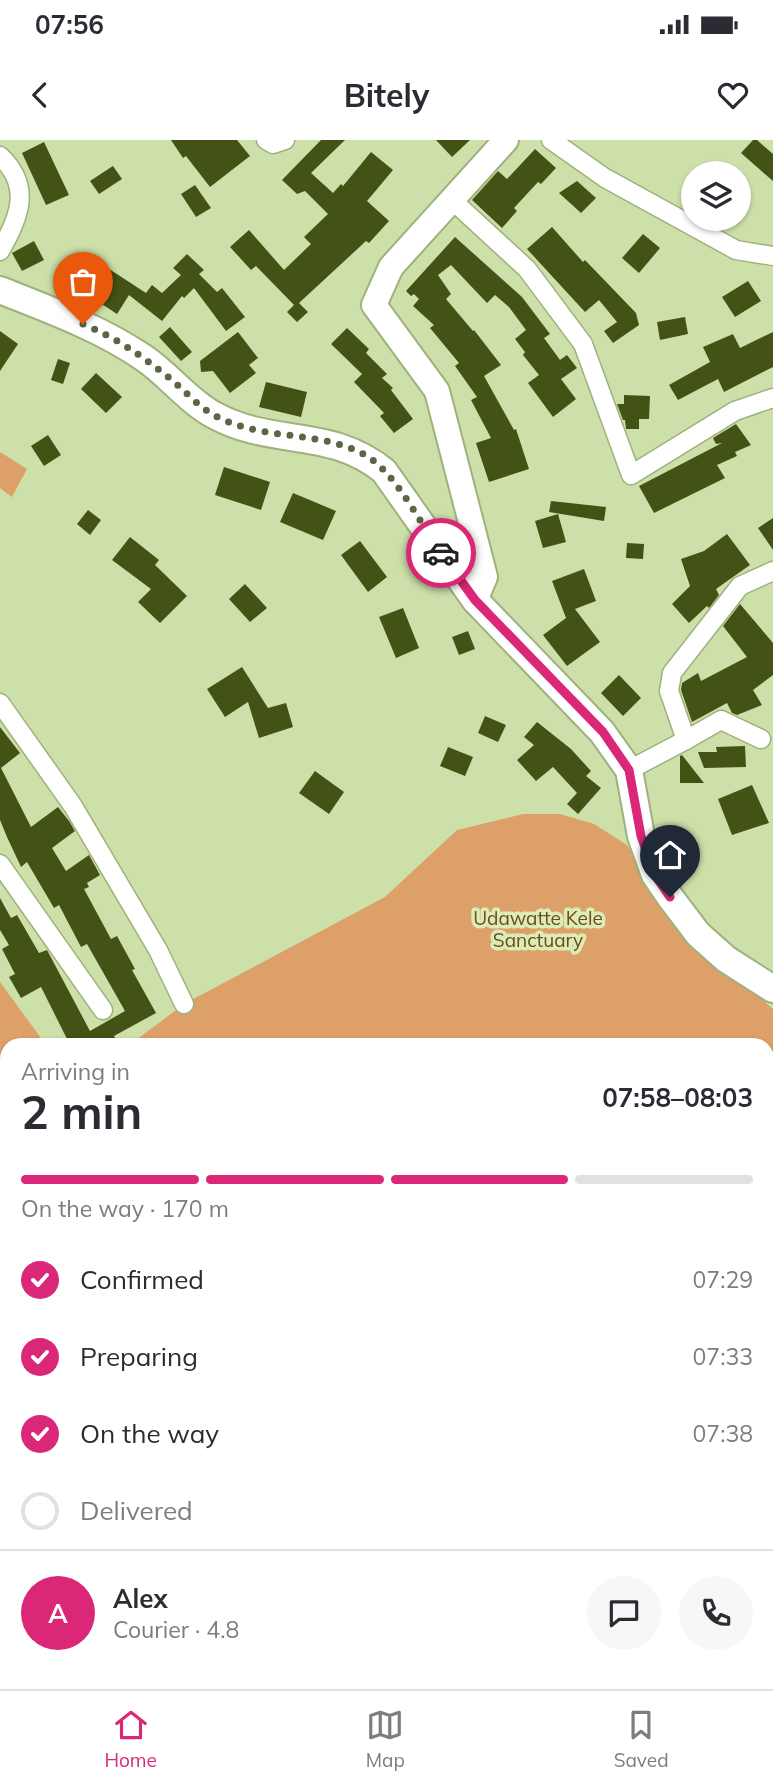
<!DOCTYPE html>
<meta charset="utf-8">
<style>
body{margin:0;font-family:Mulish,sans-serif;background:#f7f7f7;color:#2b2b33;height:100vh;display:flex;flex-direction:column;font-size:26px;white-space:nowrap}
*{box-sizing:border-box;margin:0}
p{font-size:23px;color:#7c7c81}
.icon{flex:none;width:38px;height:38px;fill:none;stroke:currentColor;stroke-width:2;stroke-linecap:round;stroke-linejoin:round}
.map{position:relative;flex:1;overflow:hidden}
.sheet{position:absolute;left:0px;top:898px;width:774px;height:653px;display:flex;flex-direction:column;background:#fff;border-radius:21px 21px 0 0;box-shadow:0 2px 5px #0004}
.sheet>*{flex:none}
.buttons{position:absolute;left:681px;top:21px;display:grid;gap:14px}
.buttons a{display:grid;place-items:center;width:70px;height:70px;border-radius:50%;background:#fff;box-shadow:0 2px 5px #0004;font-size:35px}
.pin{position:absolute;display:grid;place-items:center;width:60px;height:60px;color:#fff;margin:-72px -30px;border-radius:50% 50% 50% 0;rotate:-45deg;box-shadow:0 0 7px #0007}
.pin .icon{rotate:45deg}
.courier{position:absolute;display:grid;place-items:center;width:70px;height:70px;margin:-35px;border:5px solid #db2777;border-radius:50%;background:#fff;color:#222;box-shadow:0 2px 9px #0007}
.headline em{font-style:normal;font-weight:700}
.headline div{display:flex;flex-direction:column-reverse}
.headline{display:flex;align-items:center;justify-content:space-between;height:119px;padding:0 21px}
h1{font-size:46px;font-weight:700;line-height:52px}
.bar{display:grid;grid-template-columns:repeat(4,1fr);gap:10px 7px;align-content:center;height:84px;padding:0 21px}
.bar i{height:9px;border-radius:5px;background:#e1e1e2}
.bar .active{background:#db2777}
.bar p{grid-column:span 4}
.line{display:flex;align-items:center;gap:18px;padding:0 21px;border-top:2px solid #e1e1e2}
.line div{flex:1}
.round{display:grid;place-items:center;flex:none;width:74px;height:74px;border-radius:37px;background:#f7f7f7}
ol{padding:0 21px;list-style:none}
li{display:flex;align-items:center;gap:21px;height:77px}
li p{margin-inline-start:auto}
li .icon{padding:7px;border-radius:50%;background:#db2777;color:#fff;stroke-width:4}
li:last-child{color:#7c7c81}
li i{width:38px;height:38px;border:4px solid #e1e1e2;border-radius:50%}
.status{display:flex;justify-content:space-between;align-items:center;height:49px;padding:0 35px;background:#fff;direction:ltr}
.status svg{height:19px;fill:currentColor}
header{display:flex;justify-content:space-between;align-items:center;height:91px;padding:0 21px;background:#fff;font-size:32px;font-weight:700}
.menu{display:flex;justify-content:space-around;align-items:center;height:98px;border-top:2px solid #e1e1e2;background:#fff;font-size:19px;color:#7c7c81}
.menu a{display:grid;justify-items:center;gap:4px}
.menu .active{color:#db2777}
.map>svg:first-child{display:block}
.green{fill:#dda068}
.building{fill:#435315}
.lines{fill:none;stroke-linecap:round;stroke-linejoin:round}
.street-casing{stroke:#9fb17c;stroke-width:21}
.secondary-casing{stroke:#9fb17c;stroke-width:28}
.primary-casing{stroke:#9fb17c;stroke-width:30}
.street{stroke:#fff;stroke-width:18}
.secondary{stroke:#fff;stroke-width:24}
.primary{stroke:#fff;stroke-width:26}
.done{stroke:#5c6645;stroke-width:7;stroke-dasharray:0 12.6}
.route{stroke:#db2777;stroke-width:9}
.labels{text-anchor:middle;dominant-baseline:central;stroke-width:7;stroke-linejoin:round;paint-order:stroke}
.park-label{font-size:19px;fill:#74481c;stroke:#dbedb7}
</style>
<div class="status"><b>07:56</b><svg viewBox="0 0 49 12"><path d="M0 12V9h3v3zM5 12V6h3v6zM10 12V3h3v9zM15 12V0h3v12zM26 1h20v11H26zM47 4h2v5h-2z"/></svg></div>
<header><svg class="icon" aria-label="back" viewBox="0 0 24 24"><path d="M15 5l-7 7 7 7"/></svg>Bitely<svg class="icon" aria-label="heart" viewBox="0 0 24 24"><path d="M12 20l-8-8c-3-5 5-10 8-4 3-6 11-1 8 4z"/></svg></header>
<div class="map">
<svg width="773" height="1549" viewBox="0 0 773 1549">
<rect width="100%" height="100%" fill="#cee0aa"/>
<g class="green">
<path d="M0,312L27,329L12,357L0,348Z"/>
<path d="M523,674H560L594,684L627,705L651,741L711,815L773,869V1549H0V842L46,905H7V1544H766V905H134L140,897L184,864L385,757L457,690Z"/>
</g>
<g class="building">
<path d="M171,0H237L250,16L210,47L186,16L183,18Z"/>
<path d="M321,0H345L311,33L333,53L341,44L343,46L371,12L393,30L367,61L389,81L369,103L366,101L299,163L308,172L297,182L287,172L294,165L256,126L251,130L230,107L249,90L284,130L311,104L304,97L328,74L305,51L297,54L282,40Z"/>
<path d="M436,0H470L452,17Z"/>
<path d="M753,0H757L773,14V41L741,13Z"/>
<path d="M44,2L69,55L46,65L22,13Z"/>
<path d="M535,9L556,28L541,44L538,42L514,68L517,71L502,88L472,60L498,31L507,39Z"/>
<path d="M113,26L122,39L99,54L90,41Z"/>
<path d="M577,41L596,58L581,73L559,53Z"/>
<path d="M195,45L211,68L196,77L181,54Z"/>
<path d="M552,87L583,122L585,120L636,173L639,185L613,203L604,191L617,182L599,160L585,172L527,109Z"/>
<path d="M643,94L660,108L639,133L622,118Z"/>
<path d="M455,97L522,157L550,194L544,198L560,220L567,215L577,228L561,239L576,259L553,277L528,243L539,235L523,215L525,212L515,199L526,190L509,167L495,155L487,163L451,125L438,135L451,154L446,159L473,191L474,190L501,225L484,236L514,290L516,289L529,329L489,342L476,303L491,298L471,260L477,257L455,226L459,223L430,188L434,185L413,166L419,159L414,154L411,156L406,151Z"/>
<path d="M34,101L44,120L22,131L12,113Z"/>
<path d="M187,114L204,130L199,134L217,152L222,148L245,177L226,191L194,148L184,158L182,156L162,181L129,155L117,174L85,153L103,125L146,153L152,145L162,153L181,135L173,128Z"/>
<path d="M748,141L761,161L735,177L722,157Z"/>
<path d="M685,177L688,194L660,200L657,182Z"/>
<path d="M170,187L192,212L181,221L159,197Z"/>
<path d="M347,188L369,209L366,213L387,234L382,238L393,248L391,250L413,279L394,293L380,276L384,273L354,242L362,234L331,204Z"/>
<path d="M0,191L18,204L0,231Z"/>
<path d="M238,192L258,218L249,225L256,233L230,253L213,231L201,232L200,221Z"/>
<path d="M773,192V227L724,252L718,239L678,260L669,245L710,222L703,207L733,194L740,208Z"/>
<path d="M58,219L70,223L63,244L51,240Z"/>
<path d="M96,233L122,257L106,273L81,249Z"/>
<path d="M266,242L307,252L301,277L259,267Z"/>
<path d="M624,255L650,256L649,279H639V289H626L625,280H623L617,264H624Z"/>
<path d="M736,284L751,305L735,312L737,316L717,325L725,338L654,373L639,346L722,303L716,304L713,298Z"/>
<path d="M48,295L61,315L44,326L31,306Z"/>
<path d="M224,327L270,342L261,370L215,355Z"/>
<path d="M293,353L336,371L323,400L280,382Z"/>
<path d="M551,361L606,367L604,381L549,372Z"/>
<path d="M88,370L101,380L90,395L77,384Z"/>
<path d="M558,374L566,402L543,408L535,381Z"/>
<path d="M773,378V410L758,388Z"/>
<path d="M727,394L750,425L716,449L719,455L709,468L707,466L689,483L672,464L690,446L681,419L704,411Z"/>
<path d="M130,397L159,420L155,425L187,456L160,483L138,462L151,449L112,420Z"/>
<path d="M360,401L387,437L368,452L341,415Z"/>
<path d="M627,403L644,404L643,419L626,418Z"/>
<path d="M584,429L596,461L575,469L600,502L567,526L543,495L566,478L552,441Z"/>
<path d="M245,444L267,468L250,482L229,459Z"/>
<path d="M740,464L773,503V535L753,550L762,565L737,575L732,573L727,563L692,582L681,550L682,543L698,533L701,541L747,517L723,486Z"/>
<path d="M403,468L419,508L396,518L379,477Z"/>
<path d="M468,491L475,509L459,515L452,497Z"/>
<path d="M242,527L268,568L286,563L293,587L259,598L248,562L225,577L207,549Z"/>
<path d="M619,535L641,558L623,576L601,553Z"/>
<path d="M485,576L506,585L498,602L478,593Z"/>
<path d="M537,582L571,609L591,631L586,636L601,648L578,674L567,664L577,653L553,627L536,641L517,620L534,605L524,597Z"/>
<path d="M0,587L20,613L1,628L31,687L58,667L69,681L75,691L52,708L66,731L89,715L100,735L87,743L89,747L84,749L111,799L117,796L135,829L132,830L156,873L114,896L119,905H66L69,903L41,847L21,858L9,837L15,834L2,809L9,805L0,790V758L11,778L17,775L39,813L47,810L90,891L125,871L87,804L81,807L59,765L54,768L27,722L21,727L7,697L0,680Z"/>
<path d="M745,606L746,627L704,628L698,612H717L716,607Z"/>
<path d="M448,607L473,617L465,636L440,626Z"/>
<path d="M682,615L704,643H680V616Z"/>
<path d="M315,631L344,652L329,674L299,653Z"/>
<path d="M752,645L769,683L732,695L718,659Z"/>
</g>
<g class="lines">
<defs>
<g id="street">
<path d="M266,0L273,4L285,0"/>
<path d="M551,0L605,38L736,110L773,116"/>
<path d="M0,16C32,46 20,77 0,111"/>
<path d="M452,60L527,129L583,204L631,335L735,271L773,258"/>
<path d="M0,563L73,666L158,810L184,864"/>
<path d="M686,600L721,580L761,599"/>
<path d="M629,630L686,600L669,551L672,533L740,446L773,431"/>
<path d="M0,724L103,870"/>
</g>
<path id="secondary" d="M475,460L485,437L437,251L374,165L391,127L506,0"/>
<path id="primary" d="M0,150C50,170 100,188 144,218C169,235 188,261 214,275C272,307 330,287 384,331L475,460L602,592L629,630L641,696L655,735L670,757L698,794L726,819L773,849"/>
</defs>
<use href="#street" class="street-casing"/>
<use href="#secondary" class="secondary-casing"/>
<use href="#primary" class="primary-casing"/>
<use href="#street" class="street"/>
<use href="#secondary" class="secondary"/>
<use href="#primary" class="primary"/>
</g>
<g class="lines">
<path class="done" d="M83,184C117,198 145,218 173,241C186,252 199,267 214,275C262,302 321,289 367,316C396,334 421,384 441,413"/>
<path class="route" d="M441,413L475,460L603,592L629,630L641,696L655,735L670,757"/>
</g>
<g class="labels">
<g class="park-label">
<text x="538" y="778">Udawatte Kele<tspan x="538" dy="22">Sanctuary</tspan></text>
</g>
</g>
</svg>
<div class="buttons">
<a><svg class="icon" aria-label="layers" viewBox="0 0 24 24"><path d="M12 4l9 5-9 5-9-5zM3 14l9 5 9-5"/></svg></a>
</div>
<div class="pin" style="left:83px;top:184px;background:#ea580c"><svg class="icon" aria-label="bag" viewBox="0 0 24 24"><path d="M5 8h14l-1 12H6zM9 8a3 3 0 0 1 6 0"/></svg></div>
<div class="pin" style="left:670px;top:757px;background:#1f2937"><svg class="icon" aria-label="home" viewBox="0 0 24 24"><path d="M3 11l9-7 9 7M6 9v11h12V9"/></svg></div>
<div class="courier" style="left:441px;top:413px"><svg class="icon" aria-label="car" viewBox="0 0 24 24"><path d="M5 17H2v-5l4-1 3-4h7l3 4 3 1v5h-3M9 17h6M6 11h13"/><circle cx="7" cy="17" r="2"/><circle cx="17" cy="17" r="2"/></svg></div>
<section class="sheet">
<div class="headline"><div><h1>2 min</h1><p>Arriving in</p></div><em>07:58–08:03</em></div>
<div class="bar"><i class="active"></i><i class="active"></i><i class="active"></i><i></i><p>On the way · 170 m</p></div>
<ol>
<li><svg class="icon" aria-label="check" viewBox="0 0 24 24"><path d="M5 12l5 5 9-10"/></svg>Confirmed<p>07:29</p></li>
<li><svg class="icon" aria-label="check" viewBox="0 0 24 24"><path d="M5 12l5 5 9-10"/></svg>Preparing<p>07:33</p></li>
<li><svg class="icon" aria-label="check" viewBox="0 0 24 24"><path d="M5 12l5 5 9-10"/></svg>On the way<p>07:38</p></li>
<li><i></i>Delivered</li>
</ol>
<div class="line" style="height:126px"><b class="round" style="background:#db2777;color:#fff">A</b><div><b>Alex</b><p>Courier · 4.8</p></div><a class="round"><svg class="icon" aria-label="chat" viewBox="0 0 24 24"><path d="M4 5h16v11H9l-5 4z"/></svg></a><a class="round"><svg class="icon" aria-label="phone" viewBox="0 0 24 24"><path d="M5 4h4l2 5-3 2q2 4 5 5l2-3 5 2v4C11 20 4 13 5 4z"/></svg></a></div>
</section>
</div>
<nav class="menu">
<a class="active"><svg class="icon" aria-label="home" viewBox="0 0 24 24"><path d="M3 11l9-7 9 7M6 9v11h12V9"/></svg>Home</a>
<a><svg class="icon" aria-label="map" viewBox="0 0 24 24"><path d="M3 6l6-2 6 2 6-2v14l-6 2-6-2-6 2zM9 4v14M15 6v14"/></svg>Map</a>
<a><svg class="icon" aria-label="saved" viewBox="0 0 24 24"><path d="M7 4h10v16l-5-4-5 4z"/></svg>Saved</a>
</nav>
